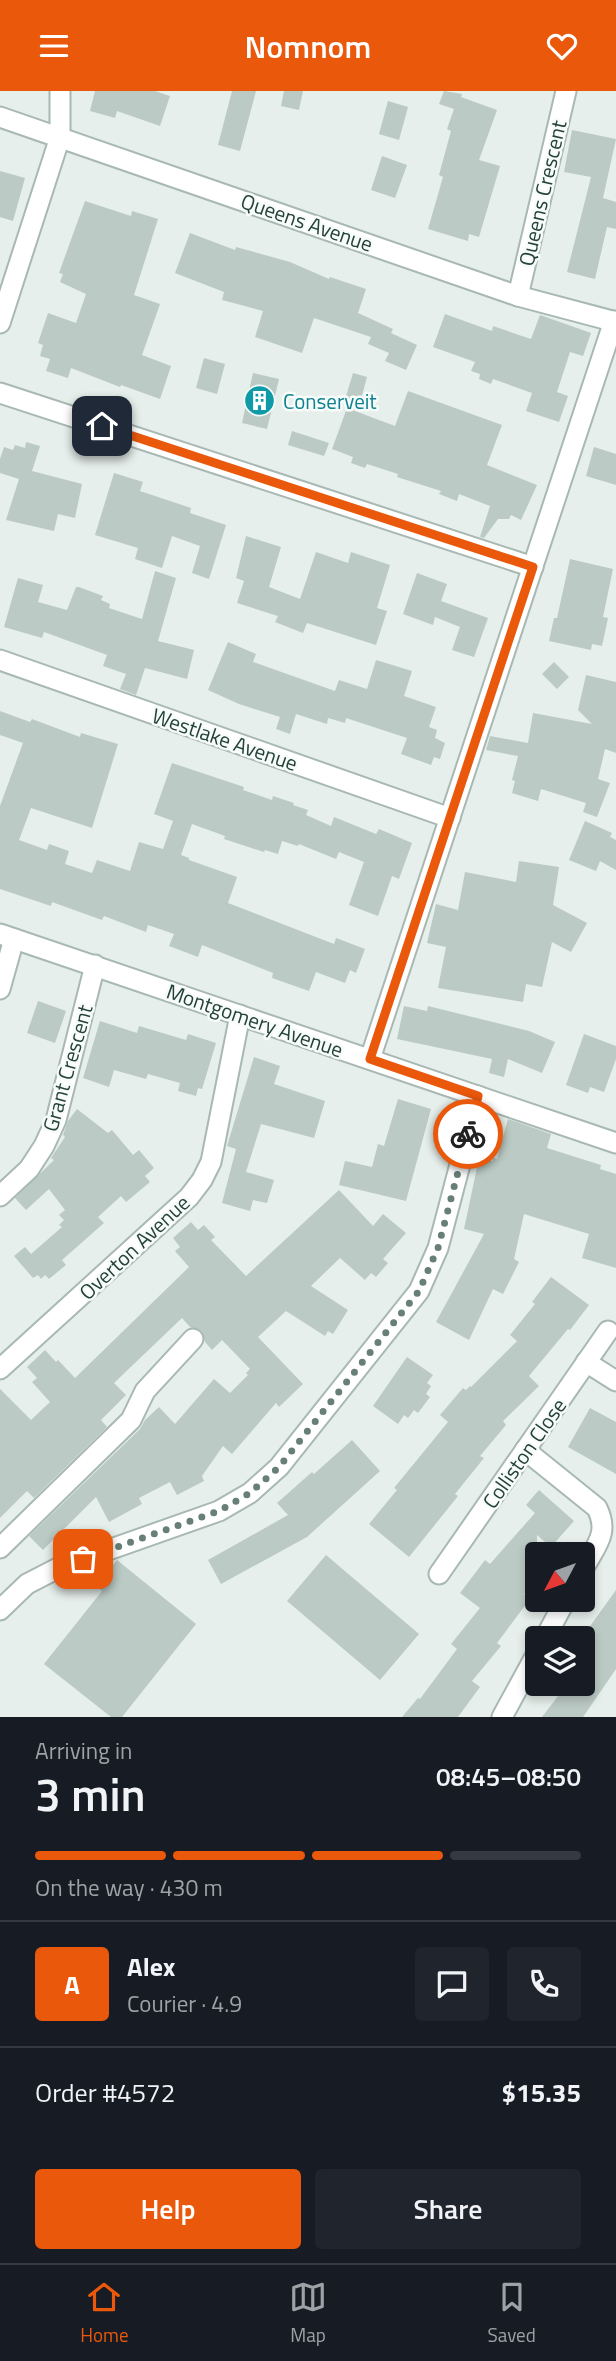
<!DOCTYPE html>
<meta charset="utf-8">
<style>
body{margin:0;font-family:"Titillium Web",sans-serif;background:#20242c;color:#f1f3f6;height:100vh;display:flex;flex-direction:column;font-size:26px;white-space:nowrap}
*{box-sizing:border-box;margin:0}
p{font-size:23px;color:#9ea1a6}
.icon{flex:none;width:38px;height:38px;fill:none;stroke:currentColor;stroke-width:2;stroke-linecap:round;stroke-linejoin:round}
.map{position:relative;height:1626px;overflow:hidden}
.side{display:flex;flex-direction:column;background:#171b24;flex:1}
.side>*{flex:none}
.needle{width:46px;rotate:229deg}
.fabs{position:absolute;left:525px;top:1451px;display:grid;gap:14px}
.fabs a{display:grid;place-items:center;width:70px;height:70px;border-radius:7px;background:#171b24;box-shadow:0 4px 10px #0003;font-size:35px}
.pin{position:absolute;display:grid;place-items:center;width:60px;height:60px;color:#fff;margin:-30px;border-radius:14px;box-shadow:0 4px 10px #0006}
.courier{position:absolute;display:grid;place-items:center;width:70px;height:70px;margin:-35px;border:5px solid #ea580c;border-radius:50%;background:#fff;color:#222;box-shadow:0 2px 9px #0007}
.headline em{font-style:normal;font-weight:600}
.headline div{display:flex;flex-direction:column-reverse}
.headline{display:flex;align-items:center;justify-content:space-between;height:119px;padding:0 35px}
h1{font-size:46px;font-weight:600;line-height:52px}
.bar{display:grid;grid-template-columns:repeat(4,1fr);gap:10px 7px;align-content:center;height:84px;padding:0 35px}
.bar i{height:9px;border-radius:5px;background:#363941}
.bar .on{background:#ea580c}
.bar p{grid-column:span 4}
.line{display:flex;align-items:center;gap:18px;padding:0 35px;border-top:2px solid #363941}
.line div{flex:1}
.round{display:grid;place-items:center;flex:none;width:74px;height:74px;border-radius:7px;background:#20242c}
.button{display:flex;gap:14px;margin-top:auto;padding:14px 35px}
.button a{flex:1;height:80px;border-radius:7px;background:#ea580c;color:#fff;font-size:28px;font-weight:600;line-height:80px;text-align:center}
.button a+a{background:#20242c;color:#f1f3f6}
header{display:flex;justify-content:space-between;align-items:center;height:91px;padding:0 35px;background:#ea580c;color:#fff;font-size:32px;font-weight:600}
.dock{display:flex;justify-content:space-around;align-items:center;height:98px;border-top:2px solid #363941;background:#171b24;font-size:19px;color:#9ea1a6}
.dock a{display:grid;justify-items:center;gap:4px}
.dock .on{color:#ea580c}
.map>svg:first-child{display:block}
.building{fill:#bbcac4}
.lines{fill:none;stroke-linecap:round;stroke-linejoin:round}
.minor-casing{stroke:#a8b8b2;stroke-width:23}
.minor{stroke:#fff;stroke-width:19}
.done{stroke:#687f78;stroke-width:7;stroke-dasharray:0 12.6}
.route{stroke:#ea580c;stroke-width:9}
.labels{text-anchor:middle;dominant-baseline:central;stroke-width:5;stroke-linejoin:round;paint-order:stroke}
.street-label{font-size:21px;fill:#24423a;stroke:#f7fbf9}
.culture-label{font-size:21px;fill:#0d838f;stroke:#f7fbf9;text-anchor:start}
</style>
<header><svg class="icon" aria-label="menu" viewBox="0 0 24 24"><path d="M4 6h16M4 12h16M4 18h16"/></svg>Nomnom<svg class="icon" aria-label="heart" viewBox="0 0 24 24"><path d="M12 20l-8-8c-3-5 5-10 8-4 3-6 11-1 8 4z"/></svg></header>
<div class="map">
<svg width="616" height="1626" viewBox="0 0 616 1626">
<rect width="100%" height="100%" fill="#e6efeb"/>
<g class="building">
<path d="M95,0H155L170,5L160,35L117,20L115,27L90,20Z"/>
<path d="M232,0H256L240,60L218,54Z"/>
<path d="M284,0H303L299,19L281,15Z"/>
<path d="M444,0L462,3L461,6L497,19L479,69L500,75L479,146L469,143L468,150L428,138L443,86L439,84L451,40L447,38L454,18L439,13Z"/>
<path d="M388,10L408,16L399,49L379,43Z"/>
<path d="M572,39L616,48L603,107L616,111V138L607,136L595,188L567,181L591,86L564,81Z"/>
<path d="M382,65L407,74L395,107L371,99Z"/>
<path d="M0,80L25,87L13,130L0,126Z"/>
<path d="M85,110L131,125L132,120L158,128L134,204L160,213L142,264L171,275L160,308L121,294L120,296L71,277L68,287L46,280L50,268L40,265L43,254L38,252L48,222L76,232L86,203L60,191L63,183L59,182Z"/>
<path d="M190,142L235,159L236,156L290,171L329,188L330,186L366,198L358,222L393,238L391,242L417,254L406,279L385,270L389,262L368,253L371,246L314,227L302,262L255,246L263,220L222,209L224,201L175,182Z"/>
<path d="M445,223L492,240L493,235L531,248L540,224L591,242L583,265L570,261L557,301L568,305L559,331L526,320L532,302L493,288L491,293L479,288L480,283L471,280L475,271L433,256Z"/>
<path d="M204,267L225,273L217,303L196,297Z"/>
<path d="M253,282L279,288L267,338L242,332Z"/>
<path d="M353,282L367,286L359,316L344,312Z"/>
<path d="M408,300L502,334L487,374L537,394L521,429L511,424L509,428H498L484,447L480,446L490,415L459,403L457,410L439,403L441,400L397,386L398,383L367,373L365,377L351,372L353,366L332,358L347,317L395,335Z"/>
<path d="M292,340L329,352L324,365L288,354Z"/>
<path d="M26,351L40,355L32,380L82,393L75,427L58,423L54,440L6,429L19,388L0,382V368L4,356L13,359L15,354L25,357Z"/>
<path d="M594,356L616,363V394L586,385Z"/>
<path d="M114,382L143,391L140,400L191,417L190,422L226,434L209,488L192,482L200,455L172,445L162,477L135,468L138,457L95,444Z"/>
<path d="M246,445L281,456L269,496L300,508L316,461L348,472L351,461L390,474L377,517L387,520L376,554L307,532L303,542L275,531L278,525L237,512L244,490L236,487Z"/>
<path d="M570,468L613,478L603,526L608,527L602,555L592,553L591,559L549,550L554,527H557Z"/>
<path d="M155,480L176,487L158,550L194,559L187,588L145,577L136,604L120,598L126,583L103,575L107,564L44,541L42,547L4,536L18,487L43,494L38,511L67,519L76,496H79L103,505L101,509L110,513L109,517L142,528Z"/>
<path d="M417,482L447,493L441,510L488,527L474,566L452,559L460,536L435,526L433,534L403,523Z"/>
<path d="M228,551L256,563L253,571L335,600L339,589L367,598L376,569L412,580L404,605L436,616L429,636L437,639L435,647L445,652L440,668L434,666L431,674L401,663L407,647L346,627L345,632L328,627L327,633L296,623L290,643L276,638L280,626L239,613L208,599Z"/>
<path d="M554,571L569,586L557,598L542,583Z"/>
<path d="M586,584L616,591V662L605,658L598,688L610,692L597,726L583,721L586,712L541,698L538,710L512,702L515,690L512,689L518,665L486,659L490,645L528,652L533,622L592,633L578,619Z"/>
<path d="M0,620L30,631L32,628L80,646L81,642L118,653L92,737L31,717L19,749L47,759L49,753L69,760L65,773L92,782L97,769L130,780L139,751L163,758L173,730L154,723L172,672L244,696L243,699L272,709L273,705L294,712L293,714L308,719L306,724L331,735L334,726L376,743L379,738L412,752L399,788L392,785L378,825L349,814L364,771L339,761L336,768L299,753L298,755L282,750L278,763L265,759L264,761L224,748L225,745L192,733L181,764L189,767V769L237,786L228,812L334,853L336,847L365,858L356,882L350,879L345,892L316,881L309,900L272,887L273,882L202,854L198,866L169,855L174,843L148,834L146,841L104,825L102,829L52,811L51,815L0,798V715L23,652L0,644Z"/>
<path d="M585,730L612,742L610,746L616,749V779L600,770L596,780L569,769Z"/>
<path d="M519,770L559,776L553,814L587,832L571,861L552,851L542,896L526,893L523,911L438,897L446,856L427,852L436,813L458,819L465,781L516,791Z"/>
<path d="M38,910L66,920L55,952L27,942Z"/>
<path d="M404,915L427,920L428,915L529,940L555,951L542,982L508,968L504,986L489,982L492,968L397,948Z"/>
<path d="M100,930L137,942L139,935L186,949L188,943L216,952L202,998L198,997L196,1005L178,1000L180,992L148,983L146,988L114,979L109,996L83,987Z"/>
<path d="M584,943L616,955V968L604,1001L590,996L588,1002L566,994Z"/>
<path d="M254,966L280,975L274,993L325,1010L314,1047L261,1033L246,1081L274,1089L267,1112L253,1109L250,1120L222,1112L236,1058L227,1055Z"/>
<path d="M398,1008L431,1018L406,1110L339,1094L345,1070L372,1076L378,1053L384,1055Z"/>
<path d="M77,1018L108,1042L112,1039L133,1064L139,1059L154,1077L145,1085L150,1091L126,1111L121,1105L98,1126L104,1132L62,1169L66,1174L49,1188L45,1184L41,1188L38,1184L33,1187L14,1165L25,1156L31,1163L62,1136L59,1134L64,1129L59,1124L65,1119L49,1098L26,1119L15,1107L54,1069L51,1067L65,1046L63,1044L68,1030Z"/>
<path d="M508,1028L551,1043L547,1057L601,1074L600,1078L616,1083V1177L582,1167L589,1143L524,1123L514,1168L519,1171L503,1203L493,1198L469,1249L436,1231L484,1143L464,1138L479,1067L493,1070V1067L497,1068Z"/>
<path d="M339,1099L373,1135L383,1123L406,1142L383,1168L388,1172L376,1186L371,1182L365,1189L340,1167L311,1195L348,1219L333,1243L328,1240L325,1245L286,1220L258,1246L303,1293L279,1316L276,1312L232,1363L223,1355L202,1385L204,1390L177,1404L170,1391L139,1407L142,1413L109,1431L96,1406L43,1459L29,1445L140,1338L145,1329L159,1316L175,1333L214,1288L230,1302L248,1284L246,1282L250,1278L222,1249L212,1259L205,1251L202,1240L190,1236L182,1227L114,1292L126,1304L101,1329L107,1336L34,1407L27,1400L0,1427V1298L31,1329L50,1311L32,1291L37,1287L27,1276L45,1259L56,1271L58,1269L75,1287L189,1176L175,1160L180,1156L173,1147L191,1131L198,1139L204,1134L215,1146L211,1149L246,1185Z"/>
<path d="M551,1186L589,1214L570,1239L568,1238L529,1285L539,1295L503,1330L506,1334L480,1365L484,1367L455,1403L458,1405L409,1466L369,1433L397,1399L394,1397L448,1331L440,1324L463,1297L466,1299L470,1295L471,1296L517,1250L510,1244L535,1213L532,1211Z"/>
<path d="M407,1266L433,1284L427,1292L431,1295L426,1303L430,1306L418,1322L414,1319L408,1327L404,1324L398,1333L373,1315Z"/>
<path d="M590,1317L616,1331V1383L568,1356Z"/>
<path d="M352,1349L380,1380L307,1446L221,1493L208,1469L288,1424L277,1412L312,1381L314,1383Z"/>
<path d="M539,1399L574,1430L551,1456L537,1444V1487L524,1503L530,1508L497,1552L501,1555L472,1590L480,1596L458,1626H402L418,1607L420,1608L457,1558L451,1553L480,1517L460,1502L485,1469L490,1473L535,1422L526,1414Z"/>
<path d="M326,1464L419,1543L380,1589L287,1510Z"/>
<path d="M117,1469L196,1533L122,1626H111L44,1573L102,1500L96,1495Z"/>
<path d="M616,1499V1578L583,1626H542L568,1592H583V1545Z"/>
</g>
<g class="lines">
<defs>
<g id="minor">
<path d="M0,26L518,205L616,231"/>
<path d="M518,205L566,0"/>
<path d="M0,232L60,46V0"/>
<path d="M0,302L533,476"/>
<path d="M0,569L450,727"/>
<path d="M0,843L616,1052"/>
<path d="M0,898L14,848"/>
<path d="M370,968L614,230"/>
<path d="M0,1105L29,1078L44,1055L56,1029L95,874"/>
<path d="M586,1271L616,1290"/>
<path d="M0,1278L189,1106L202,1089L211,1071L240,924"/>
<path d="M525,1359L597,1417C610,1443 595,1455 583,1479"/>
<path d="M0,1457L131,1329L145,1300L193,1248"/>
<path d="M439,1483L608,1240"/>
<path d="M0,1519L27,1493L60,1476L219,1420L250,1402L279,1376L419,1200L438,1157L478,1005"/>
<path d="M545,1547L566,1508"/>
<path d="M502,1626L537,1562"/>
</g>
</defs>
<use href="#minor" class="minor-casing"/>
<use href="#minor" class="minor"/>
</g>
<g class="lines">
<path class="done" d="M83,1468L219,1420L250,1402L279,1376L419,1200L438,1157L468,1043"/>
<path class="route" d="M102,335L533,476L370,968L478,1005L468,1043"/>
</g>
<defs>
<symbol id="building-disc" viewBox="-11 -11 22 22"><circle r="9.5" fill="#0f9aa8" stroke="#f7fbf9"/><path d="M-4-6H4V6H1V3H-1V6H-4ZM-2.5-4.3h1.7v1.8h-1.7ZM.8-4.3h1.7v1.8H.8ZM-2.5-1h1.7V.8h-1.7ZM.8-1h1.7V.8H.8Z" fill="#fff"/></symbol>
</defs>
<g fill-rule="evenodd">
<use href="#building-disc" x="242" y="292" width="35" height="35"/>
</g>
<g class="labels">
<g class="street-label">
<text transform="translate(542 102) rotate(-77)">Queens Crescent</text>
<text transform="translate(307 131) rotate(19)">Queens Avenue</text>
<text transform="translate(225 648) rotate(19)">Westlake Avenue</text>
<text transform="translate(255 929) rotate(19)">Montgomery Avenue</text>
<text transform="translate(67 977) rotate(-74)">Grant Crescent</text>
<text transform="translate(134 1156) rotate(-43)">Overton Avenue</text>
<text transform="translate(524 1362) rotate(-55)">Colliston Close</text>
</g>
<g class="culture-label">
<text x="283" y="310">Conserveit</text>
</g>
</g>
</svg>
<div class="fabs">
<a><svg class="needle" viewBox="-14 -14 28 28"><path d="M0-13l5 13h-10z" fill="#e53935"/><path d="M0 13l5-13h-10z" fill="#9ea1a6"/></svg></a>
<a><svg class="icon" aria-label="layers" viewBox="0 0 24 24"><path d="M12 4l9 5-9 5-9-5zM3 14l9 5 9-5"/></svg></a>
</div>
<div class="pin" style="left:83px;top:1468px;background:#ea580c"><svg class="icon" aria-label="bag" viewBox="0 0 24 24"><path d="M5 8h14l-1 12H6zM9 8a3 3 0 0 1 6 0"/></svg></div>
<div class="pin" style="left:102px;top:335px;background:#1f2937"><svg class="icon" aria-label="home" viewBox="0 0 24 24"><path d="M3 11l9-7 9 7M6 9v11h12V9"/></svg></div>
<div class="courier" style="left:468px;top:1043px"><svg class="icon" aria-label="bike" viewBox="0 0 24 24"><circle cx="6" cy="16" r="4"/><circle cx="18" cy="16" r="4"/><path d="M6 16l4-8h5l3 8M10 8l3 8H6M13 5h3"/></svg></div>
</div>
<section class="side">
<div class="headline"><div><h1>3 min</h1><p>Arriving in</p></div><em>08:45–08:50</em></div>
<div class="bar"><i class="on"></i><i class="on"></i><i class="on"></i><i></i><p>On the way · 430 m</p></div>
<div class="line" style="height:126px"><b class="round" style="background:#ea580c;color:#fff">A</b><div><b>Alex</b><p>Courier · 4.9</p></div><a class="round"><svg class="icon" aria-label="chat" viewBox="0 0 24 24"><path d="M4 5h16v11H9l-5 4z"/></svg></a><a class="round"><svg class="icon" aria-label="phone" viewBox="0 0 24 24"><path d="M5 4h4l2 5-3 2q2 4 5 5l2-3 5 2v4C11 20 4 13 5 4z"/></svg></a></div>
<div class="line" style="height:91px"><div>Order #4572</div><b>$15.35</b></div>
<div class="button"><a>Help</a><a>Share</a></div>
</section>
<nav class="dock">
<a class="on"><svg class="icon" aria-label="home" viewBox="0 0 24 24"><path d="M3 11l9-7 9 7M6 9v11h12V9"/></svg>Home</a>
<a><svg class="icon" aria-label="map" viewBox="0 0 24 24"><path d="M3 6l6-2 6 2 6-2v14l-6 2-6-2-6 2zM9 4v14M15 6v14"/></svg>Map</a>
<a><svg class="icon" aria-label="saved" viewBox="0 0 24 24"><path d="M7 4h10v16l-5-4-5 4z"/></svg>Saved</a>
</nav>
